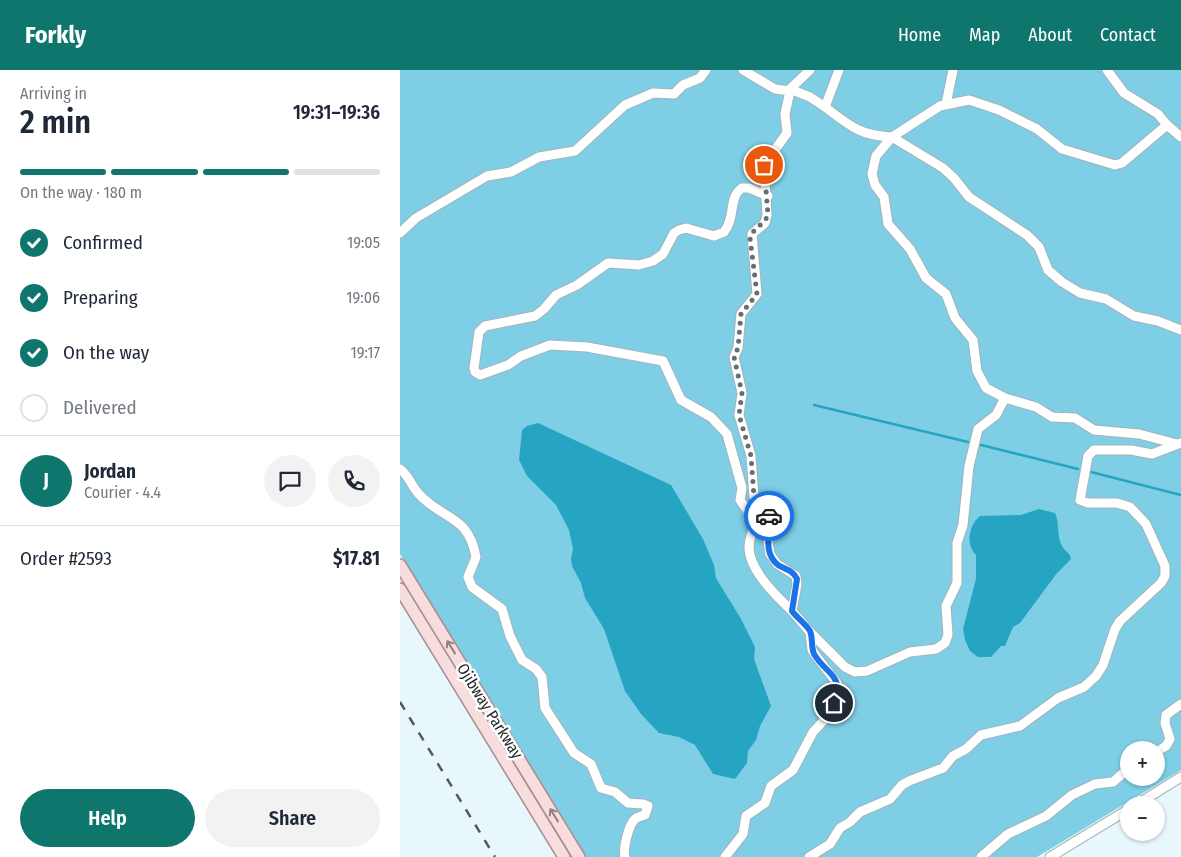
<!DOCTYPE html>
<meta charset="utf-8">
<style>
body{margin:0;font-family:"Fira Sans Condensed",sans-serif;background:#f2f2f3;color:#1f2937;height:100vh;display:flex;flex-direction:column;font-size:19px;white-space:nowrap}
*{box-sizing:border-box;margin:0}
p{font-size:16px;color:#747a83}
.icon{flex:none;width:28px;height:28px;fill:none;stroke:currentColor;stroke-width:2;stroke-linecap:round;stroke-linejoin:round}
.map{position:relative;flex:1;overflow:hidden}
.details{display:flex;flex-direction:column;background:#fff;width:400px}
.details>*{flex:none}
.fabs{position:absolute;left:720px;top:671px;display:grid;gap:10px}
.fabs a{display:grid;place-items:center;width:45px;height:45px;border-radius:50%;background:#fff;box-shadow:0 1px 4px #0004;font-size:25px}
.pin{position:absolute;display:grid;place-items:center;width:42px;height:42px;color:#fff;margin:-21px;border:2px solid #fff;border-radius:50%;box-shadow:0 1px 5px #0007}
.courier{position:absolute;display:grid;place-items:center;width:50px;height:50px;margin:-25px;border:4px solid #1a73e8;border-radius:50%;background:#fff;color:#222;box-shadow:0 1px 6px #0007}
.head em{font-style:normal;font-weight:600}
.head div{display:flex;flex-direction:column-reverse}
.head{display:flex;align-items:center;justify-content:space-between;height:85px;padding:0 20px}
h1{font-size:32px;font-weight:600;line-height:38px}
.bar{display:grid;grid-template-columns:repeat(4,1fr);gap:8px 5px;align-content:center;height:60px;padding:0 20px}
.bar i{height:6px;border-radius:4px;background:#e0e1e3}
.bar .active{background:#0f766e}
.bar p{grid-column:span 4}
.line{display:flex;align-items:center;gap:12px;padding:0 20px;border-top:1px solid #e0e1e3}
.line div{flex:1}
.round{display:grid;place-items:center;flex:none;width:52px;height:52px;border-radius:26px;background:#f2f2f3}
ol{padding:0 20px;list-style:none}
li{display:flex;align-items:center;gap:15px;height:55px}
li p{margin-inline-start:auto}
li .icon{padding:5px;border-radius:50%;background:#0f766e;color:#fff;stroke-width:4}
li:last-child{color:#747a83}
li i{width:28px;height:28px;border:2px solid #e0e1e3;border-radius:50%}
.cta{display:flex;gap:10px;margin-top:auto;padding:10px 20px}
.cta a{flex:1;height:58px;border-radius:30px;background:#0f766e;color:#fff;font-size:20px;font-weight:600;line-height:58px;text-align:center}
.cta a+a{background:#f2f2f3;color:#1f2937}
header{display:flex;align-items:center;gap:30px;box-sizing:border-box;height:70px;padding:0 25px;background:#0f766e;color:#fff}
header strong{font-size:24px}
nav{display:flex;gap:28px;margin-inline-start:auto;font-size:18px}
main{display:flex;flex:1;min-height:0}
.map>svg:first-child{display:block}
.green{fill:#7ecee5;fill-rule:evenodd}
.water{fill:#26a5c3}
.lines{fill:none;stroke-linecap:round;stroke-linejoin:round}
.stream{stroke:#26a5c3;stroke-width:2.5}
.minor-casing{stroke:#a5b3b8;stroke-width:11}
.major-casing{stroke:#a98e90;stroke-width:14}
.minor{stroke:#fff;stroke-width:9}
.major{stroke:#f8dddf;stroke-width:11}
.rail{stroke:#525a5d;stroke-width:2.5;stroke-dasharray:9 9;stroke-linecap:butt}
.oneway{stroke:#8c8082}
.done{stroke:#656e71;stroke-width:5;stroke-dasharray:0 9}
.route{stroke:#1a73e8;stroke-width:6}
.labels{text-anchor:middle;dominant-baseline:central;stroke-width:5;stroke-linejoin:round;paint-order:stroke}
.street-label{font-size:16px;fill:#1f2426;stroke:#fff}
</style>
<header>
<strong>Forkly</strong>
<nav><a>Home</a><a>Map</a><a>About</a><a>Contact</a></nav>
</header>
<main>
<section class="details">
<div class="head"><div><h1>2 min</h1><p>Arriving in</p></div><em>19:31–19:36</em></div>
<div class="bar"><i class="active"></i><i class="active"></i><i class="active"></i><i></i><p>On the way · 180 m</p></div>
<ol>
<li><svg class="icon" aria-label="check" viewBox="0 0 24 24"><path d="M5 12l5 5 9-10"/></svg>Confirmed<p>19:05</p></li>
<li><svg class="icon" aria-label="check" viewBox="0 0 24 24"><path d="M5 12l5 5 9-10"/></svg>Preparing<p>19:06</p></li>
<li><svg class="icon" aria-label="check" viewBox="0 0 24 24"><path d="M5 12l5 5 9-10"/></svg>On the way<p>19:17</p></li>
<li><i></i>Delivered</li>
</ol>
<div class="line" style="height:90px"><b class="round" style="background:#0f766e;color:#fff">J</b><div><b>Jordan</b><p>Courier · 4.4</p></div><a class="round"><svg class="icon" aria-label="chat" viewBox="0 0 24 24"><path d="M4 5h16v11H9l-5 4z"/></svg></a><a class="round"><svg class="icon" aria-label="phone" viewBox="0 0 24 24"><path d="M5 4h4l2 5-3 2q2 4 5 5l2-3 5 2v4C11 20 4 13 5 4z"/></svg></a></div>
<div class="line" style="height:65px"><div>Order #2593</div><b>$17.81</b></div>
<div class="cta"><a>Help</a><a>Share</a></div>
</section>
<div class="map">
<svg width="781" height="787" viewBox="0 0 781 787">
<rect width="100%" height="100%" fill="#e7f7fc"/>
<path class="green" d="M0,0H781V700L637,787H185L0,484ZM729,680H756V708H729Z"/>
<g class="water">
<path d="M138,353L271,415L303,469L314,495L316,508L341,549L355,577L354,589L371,636L360,656L356,670L348,681L347,693L335,709L313,704L295,675L279,667L259,663L241,644L225,621L204,559L185,528L181,513L172,496L171,489L173,479L169,460L156,435L127,406L119,390L122,360L127,356Z"/>
<path d="M639,439L655,443C660,453 656,465 662,476C665,482 670,482 671,489L657,503L620,553L613,557L605,576H601L591,587H578L570,581L565,570L563,559L576,509V485C565,474 569,455 580,446L621,445Z"/>
</g>
<g class="lines">
<g class="stream">
<path d="M414,335L568,372"/>
<path d="M581,375L678,399"/>
<path d="M691,402L781,425"/>
</g>
<defs>
<g id="minor">
<path d="M343,0L375,19L390,21L385,44L387,63L364,95L367,145L365,153L352,164L357,224L341,244L338,278L334,287L342,323L339,345L351,386L354,427L369,446L368,472L370,484L377,494L396,506L397,514L392,541L410,562"/>
<path d="M410,0L390,19L410,27L425,37L439,0"/>
<path d="M707,0L724,23L758,44L767,55"/>
<path d="M546,34L553,0"/>
<path d="M425,37C449,55 460,66 492,67"/>
<path d="M492,67L476,86L472,104L475,115L484,127L488,154L510,179L526,208L546,224L555,248L573,270L577,301L586,318L605,328L636,337L652,347L675,348L694,360L739,364L777,374"/>
<path d="M781,67L767,55L722,93L715,95L662,79L637,59L599,40L569,30L540,36L492,67L543,98L554,108L569,127L627,165L639,177L648,200L662,212L680,223L706,229L734,246L758,251L781,260"/>
<path d="M368,126L349,118H342C328,127 336,148 324,162L314,166L286,158L279,160L274,163L263,184L253,191L239,195L208,193L177,215L156,225L144,239L135,246L85,256L79,262L74,298L75,302L80,305L108,295L121,286L150,275L187,277L263,291L281,330L311,347L327,364L342,418L340,430L354,450C355,459 349,467 349,477C349,500 376,526 392,541"/>
<path d="M0,163L16,148L87,106L111,102L139,87L175,81L225,35L253,23L274,24L283,15L300,8L306,0"/>
<path d="M0,399C9,406 11,415 18,423C41,450 68,443 76,487L68,507L72,517L102,539L110,566L122,590L136,599L142,607L145,638L174,683L191,694L201,718L215,722L228,733L243,734L248,736L245,745C242,746 236,747 234,750C228,757 223,779 225,787"/>
<path d="M756,682L766,676L770,669L765,653L766,645L781,634"/>
<path d="M736,735L781,707"/>
<path d="M325,787L343,764L346,746L365,733L371,716L393,700L413,662L429,645L434,633L438,620L437,613L416,586L412,580L410,562L445,597L455,602L467,601L510,582L536,579L545,573L548,565L546,536L557,513V473L563,455L569,396L578,359L596,345L605,328"/>
<path d="M409,787L430,774L440,758L450,752L460,742L490,729L502,715L509,711L543,698L553,686L566,679L581,665L620,656L658,628L684,617L696,606L703,595L715,559L720,551L761,513L765,506V496L746,454L730,437L717,433H688L680,430L688,386L694,380H731L752,384L781,373"/>
<path d="M581,787L608,764L646,746L672,725L695,714L713,712L729,698"/>
<path d="M650,787L729,739"/>
</g>
<g id="major">
<path d="M0,495L179,787"/>
<path d="M0,519L164,787"/>
</g>
</defs>
<use href="#minor" class="minor-casing"/>
<use href="#major" class="major-casing"/>
<use href="#minor" class="minor"/>
<use href="#major" class="major"/>
<path class="rail" d="M0,632L95,787"/>
</g>
<defs><path id="oneway-shaft" d="M-6 0H5M1.5-3L5.5 0L1.5 3" fill="none" stroke-width="1.6" stroke-linecap="round" stroke-linejoin="round" transform="scale(1.25)"/></defs>
<g class="oneway">
<use href="#oneway-shaft" transform="translate(51 577) rotate(-122)"/>
<use href="#oneway-shaft" transform="translate(154 745) rotate(-122)"/>
</g>
<g class="lines">
<path class="done" d="M364,95L368,145C364,155 353,158 350,168L357,224L341,244L338,278L334,287L342,323L339,345L351,386L354,427L369,446"/>
<path class="route" d="M369,446C371,463 362,482 378,495C386,500 393,500 397,509L392,541C397,548 406,554 410,561C413,568 411,577 414,584C427,606 444,603 434,633"/>
</g>
<g class="labels">
<g class="street-label">
<text transform="translate(90 641) rotate(58)">Ojibway Parkway</text>
</g>
</g>
</svg>
<div class="fabs">
<a>+</a>
<a>−</a>
</div>
<div class="pin" style="left:364px;top:95px;background:#ea580c"><svg class="icon" aria-label="bag" viewBox="0 0 24 24"><path d="M5 8h14l-1 12H6zM9 8a3 3 0 0 1 6 0"/></svg></div>
<div class="pin" style="left:434px;top:633px;background:#1f2937"><svg class="icon" aria-label="home" viewBox="0 0 24 24"><path d="M3 11l9-7 9 7M6 9v11h12V9"/></svg></div>
<div class="courier" style="left:369px;top:446px"><svg class="icon" aria-label="car" viewBox="0 0 24 24"><path d="M5 17H2v-5l4-1 3-4h7l3 4 3 1v5h-3M9 17h6M6 11h13"/><circle cx="7" cy="17" r="2"/><circle cx="17" cy="17" r="2"/></svg></div>
</div>
</main>
